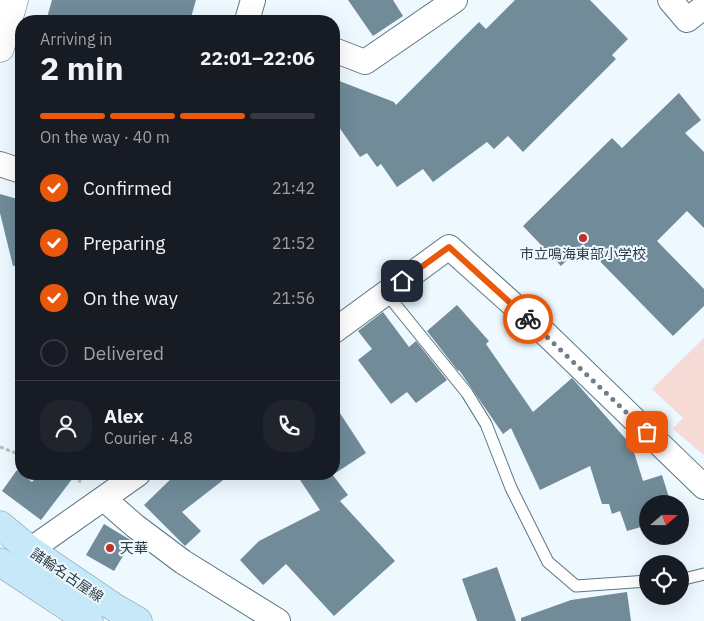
<!DOCTYPE html>
<meta charset="utf-8">
<style>
body{margin:0;font-family:"IBM Plex Sans","Noto Sans JP",sans-serif;background:#20242c;color:#f1f3f6;height:100vh;display:flex;flex-direction:column;font-size:19px;white-space:nowrap}
*{box-sizing:border-box;margin:0}
p{font-size:16px;color:#9ea1a6}
.icon{flex:none;width:28px;height:28px;fill:none;stroke:currentColor;stroke-width:2;stroke-linecap:round;stroke-linejoin:round}
.map{position:relative;flex:1;overflow:hidden}
.sheet{position:absolute;left:15px;top:15px;width:325px;height:465px;display:flex;flex-direction:column;background:#171b24;border-radius:20px;box-shadow:0 5px 20px #0002}
.sheet>*{flex:none}
.needle{width:32px;rotate:70deg}
.fabs{position:absolute;left:639px;top:495px;display:grid;gap:10px}
.fabs a{display:grid;place-items:center;width:50px;height:50px;border-radius:50%;background:#171b24;box-shadow:0 5px 20px #0002;font-size:25px}
.pin{position:absolute;display:grid;place-items:center;width:42px;height:42px;color:#fff;margin:-21px;border-radius:10px;box-shadow:0 2px 8px #0006}
.courier{position:absolute;display:grid;place-items:center;width:50px;height:50px;margin:-25px;border:4px solid #ea580c;border-radius:50%;background:#fff;color:#222;box-shadow:0 1px 6px #0007}
.headline em{font-style:normal;font-weight:700}
.headline div{display:flex;flex-direction:column-reverse}
.headline{display:flex;align-items:center;justify-content:space-between;height:85px;padding:0 25px}
h1{font-size:32px;font-weight:700;line-height:38px}
.bar{display:grid;grid-template-columns:repeat(4,1fr);gap:8px 5px;align-content:center;height:60px;padding:0 25px}
.bar i{height:6px;border-radius:4px;background:#363941}
.bar .active{background:#ea580c}
.bar p{grid-column:span 4}
.line{display:flex;align-items:center;gap:12px;padding:0 25px;border-top:1px solid #363941}
.line div{flex:1}
.round{display:grid;place-items:center;flex:none;width:52px;height:52px;border-radius:20px;background:#20242c}
ol{padding:0 25px;list-style:none}
li{display:flex;align-items:center;gap:15px;height:55px}
li p{margin-inline-start:auto}
li .icon{padding:5px;border-radius:50%;background:#ea580c;color:#fff;stroke-width:4}
li:last-child{color:#9ea1a6}
li i{width:28px;height:28px;border:2px solid #363941;border-radius:50%}
.map>svg:first-child{display:block}
.green{fill:#f6dad6}
.building{fill:#718b99}
.lines{fill:none;stroke-linecap:round;stroke-linejoin:round}
.lane-casing{stroke:#5c7683;stroke-width:13}
.street-casing{stroke:#5c7683;stroke-width:26}
.secondary-casing{stroke:#5c7683;stroke-width:29}
.primary-casing{stroke:#79a1b5;stroke-width:29}
.path{stroke:#b4bfc5;stroke-width:3;stroke-dasharray:4 2.5;stroke-linecap:butt}
.lane{stroke:#fff;stroke-width:11}
.street{stroke:#fff;stroke-width:24}
.secondary{stroke:#fff;stroke-width:28}
.primary{stroke:#c6e8f8;stroke-width:28}
.done{stroke:#727d84;stroke-width:5;stroke-dasharray:0 9}
.route{stroke:#ea580c;stroke-width:6}
.poi-dot{fill:#bf3227;stroke:#edf8ff;stroke-width:2}
.labels{text-anchor:middle;dominant-baseline:central;stroke-width:4;stroke-linejoin:round;paint-order:stroke}
.poi-label{font-size:14px;fill:#303b41;stroke:#edf8ff}
.street-label{font-size:14px;fill:#303b41;stroke:#edf8ff}
</style>
<div class="map">
<svg width="704" height="621" viewBox="0 0 704 621">
<rect width="100%" height="100%" fill="#edf8ff"/>
<path class="green" d="M704,338V455L673,429L683,418L652,389Z"/>
<g class="building">
<path d="M52,0H196L190,21H46Z"/>
<path d="M348,0H393L403,16L373,36Z"/>
<path d="M515,0H590L628,39L612,55L616,59L523,152L508,136L494,149L487,142L433,182L423,169L397,187L381,164L377,167L367,153L360,157L334,120V79L394,102L396,105L479,22L486,29Z"/>
<path d="M679,93L701,120L685,133L704,152V228L687,211L657,241L704,289V306L673,336L583,244L561,266L523,226L612,138L622,148Z"/>
<path d="M0,194L21,200V265L13,266L0,213Z"/>
<path d="M457,305L489,341L486,344L533,412L572,378L632,446L643,481L662,475L671,504H648V525L627,531L620,511L612,514L609,504H602L590,466L540,490L511,428L503,434L459,370L458,371L427,331Z"/>
<path d="M383,312L409,347L416,341L447,380L416,403L407,392L391,404L358,360L372,349L358,331Z"/>
<path d="M334,404L366,453L334,474Z"/>
<path d="M17,470L32,482L39,474H76L41,520L2,491Z"/>
<path d="M176,474H231L182,512L201,531L185,546L144,505Z"/>
<path d="M296,474H332L348,495L340,501L395,561L334,616L286,564L263,585L240,560L259,541L320,510Z"/>
<path d="M104,524L132,541L114,571L86,555Z"/>
<path d="M497,567L516,621H477L462,579Z"/>
<path d="M627,592L631,621H521V618L571,600Z"/>
</g>
<g class="lines">
<defs>
<g id="lane">
<path d="M386,293L467,393L486,424L511,488L548,562L576,586L648,581"/>
<path d="M680,580L704,574"/>
</g>
<g id="street">
<path d="M670,0L687,20L704,7"/>
<path d="M248,17L253,0"/>
<path d="M334,50L365,62L455,0"/>
<path d="M0,164L21,171"/>
<path d="M334,331L449,247L548,336L704,487"/>
<path d="M104,499L135,526L183,562L278,621"/>
<path d="M30,550L138,474"/>
</g>
<path id="secondary" d="M0,48L14,0"/>
<g id="primary">
<path d="M0,525L30,550L114,607L138,621"/>
<path d="M0,562L89,621"/>
</g>
</defs>
<use href="#lane" class="lane-casing"/>
<use href="#street" class="street-casing"/>
<use href="#secondary" class="secondary-casing"/>
<use href="#primary" class="primary-casing"/>
<g class="path">
<path d="M0,447L21,455"/>
<path d="M67,474L81,482"/>
</g>
<use href="#lane" class="lane"/>
<use href="#street" class="street"/>
<use href="#secondary" class="secondary"/>
<use href="#primary" class="primary"/>
</g>
<g class="lines">
<path class="done" d="M528,319L647,432"/>
<path class="route" d="M402,281L449,247L528,319"/>
</g>
<g class="poi-dot">
<circle cx="583" cy="238" r="5"/>
<circle cx="110" cy="548" r="5"/>
</g>
<g class="labels">
<g class="poi-label">
<text x="583" y="254">市立鳴海東部小学校</text>
<text x="120" y="548" text-anchor="start">天華</text>
</g>
<g class="street-label">
<text transform="translate(67 575) rotate(34)">諸輪名古屋線</text>
</g>
</g>
</svg>
<div class="fabs">
<a><svg class="needle" viewBox="-14 -14 28 28"><path d="M0-13l5 13h-10z" fill="#e53935"/><path d="M0 13l5-13h-10z" fill="#9ea1a6"/></svg></a>
<a><svg class="icon" aria-label="locate" viewBox="0 0 24 24"><circle cx="12" cy="12" r="6"/><path d="M12 2v4M12 18v4M2 12h4M18 12h4"/></svg></a>
</div>
<div class="pin" style="left:647px;top:432px;background:#ea580c"><svg class="icon" aria-label="bag" viewBox="0 0 24 24"><path d="M5 8h14l-1 12H6zM9 8a3 3 0 0 1 6 0"/></svg></div>
<div class="pin" style="left:402px;top:281px;background:#1f2937"><svg class="icon" aria-label="home" viewBox="0 0 24 24"><path d="M3 11l9-7 9 7M6 9v11h12V9"/></svg></div>
<div class="courier" style="left:528px;top:319px"><svg class="icon" aria-label="bike" viewBox="0 0 24 24"><circle cx="6" cy="16" r="4"/><circle cx="18" cy="16" r="4"/><path d="M6 16l4-8h5l3 8M10 8l3 8H6M13 5h3"/></svg></div>
<section class="sheet">
<div class="headline"><div><h1>2 min</h1><p>Arriving in</p></div><em>22:01–22:06</em></div>
<div class="bar"><i class="active"></i><i class="active"></i><i class="active"></i><i></i><p>On the way · 40 m</p></div>
<ol>
<li><svg class="icon" aria-label="check" viewBox="0 0 24 24"><path d="M5 12l5 5 9-10"/></svg>Confirmed<p>21:42</p></li>
<li><svg class="icon" aria-label="check" viewBox="0 0 24 24"><path d="M5 12l5 5 9-10"/></svg>Preparing<p>21:52</p></li>
<li><svg class="icon" aria-label="check" viewBox="0 0 24 24"><path d="M5 12l5 5 9-10"/></svg>On the way<p>21:56</p></li>
<li><i></i>Delivered</li>
</ol>
<div class="line" style="height:90px"><a class="round"><svg class="icon" aria-label="person" viewBox="0 0 24 24"><circle cx="12" cy="8" r="4"/><path d="M4 21q1-7 8-7t8 7"/></svg></a><div><b>Alex</b><p>Courier · 4.8</p></div><a class="round"><svg class="icon" aria-label="phone" viewBox="0 0 24 24"><path d="M5 4h4l2 5-3 2q2 4 5 5l2-3 5 2v4C11 20 4 13 5 4z"/></svg></a></div>
</section>
</div>
